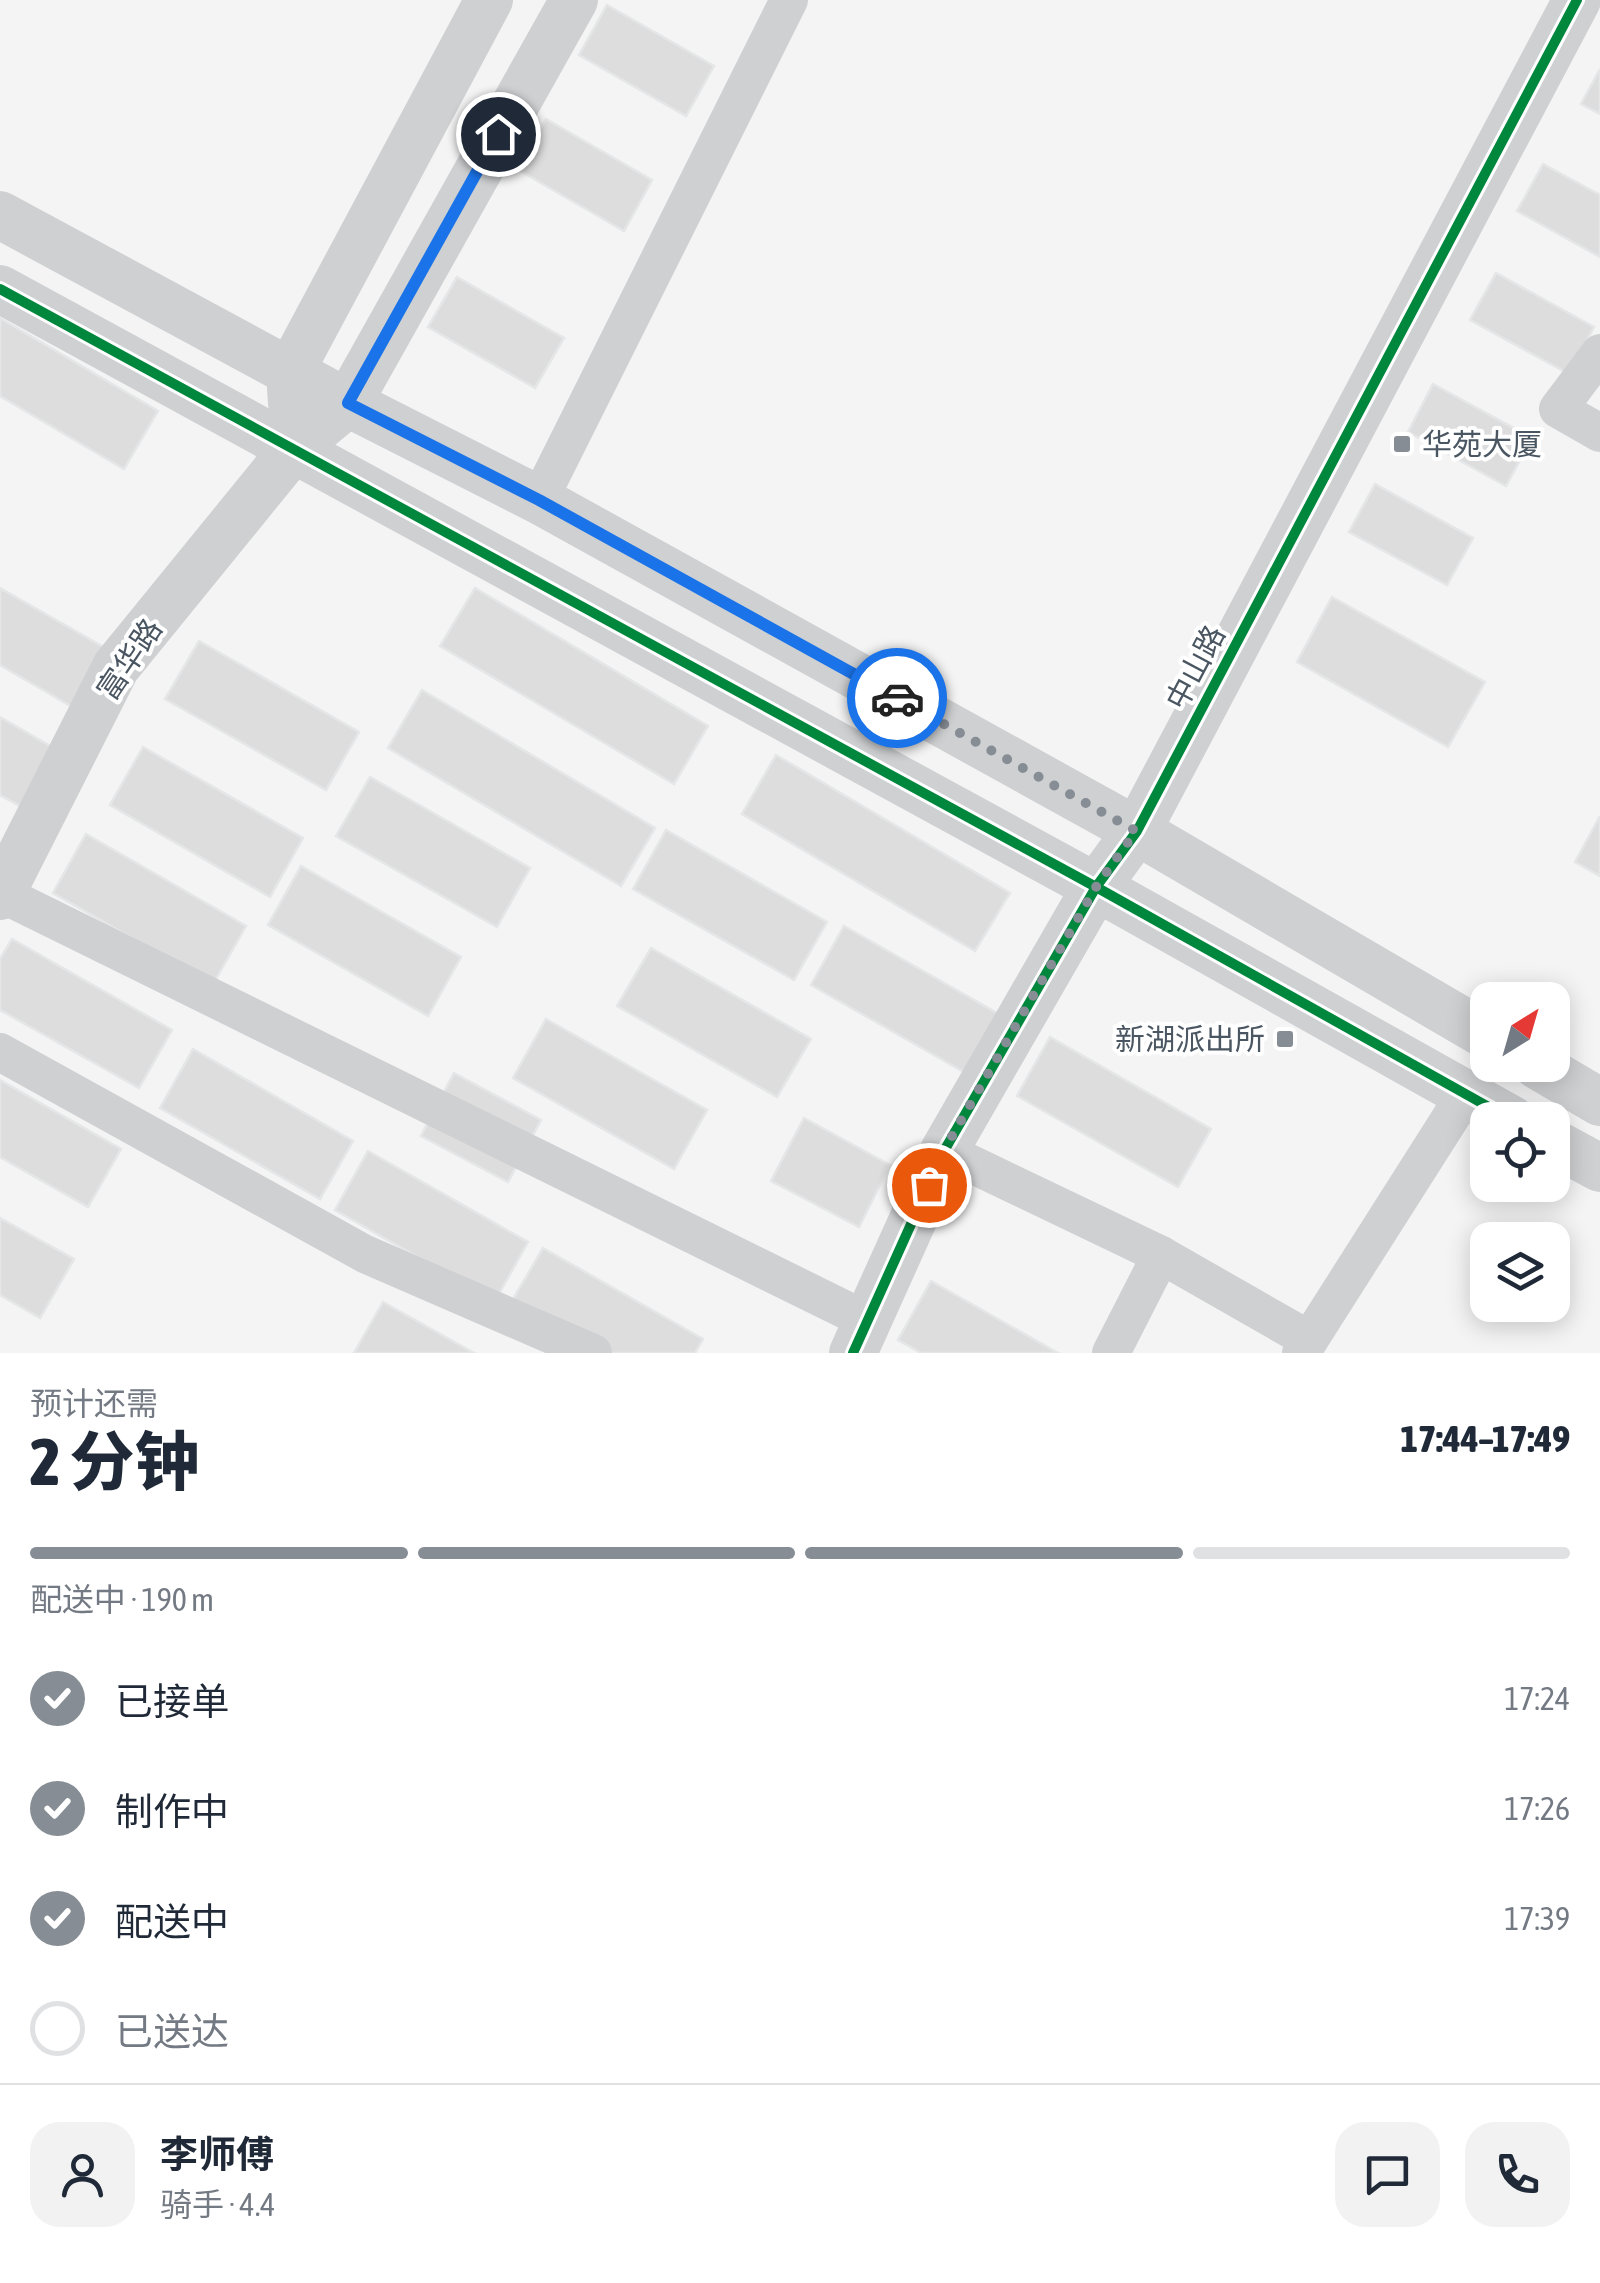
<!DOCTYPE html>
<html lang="zh">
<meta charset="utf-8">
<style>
body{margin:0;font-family:"Asap Condensed","Noto Sans SC",sans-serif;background:#f2f2f3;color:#1f2937;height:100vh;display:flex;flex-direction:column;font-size:38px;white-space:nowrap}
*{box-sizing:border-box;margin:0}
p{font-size:32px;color:#747a83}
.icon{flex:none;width:55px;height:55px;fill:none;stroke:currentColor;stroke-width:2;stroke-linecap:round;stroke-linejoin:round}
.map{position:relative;height:1353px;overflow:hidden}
.side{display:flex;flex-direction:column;background:#fff;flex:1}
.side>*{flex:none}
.needle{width:65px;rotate:37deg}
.buttons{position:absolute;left:1470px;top:982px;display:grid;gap:20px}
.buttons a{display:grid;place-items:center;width:100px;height:100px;border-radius:20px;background:#fff;box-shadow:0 5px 25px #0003;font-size:50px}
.pin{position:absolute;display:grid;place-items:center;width:85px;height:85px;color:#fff;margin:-42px;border:5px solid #fff;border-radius:50%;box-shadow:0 2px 10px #0007}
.courier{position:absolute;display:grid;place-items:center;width:100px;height:100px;margin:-50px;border:8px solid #1a73e8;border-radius:50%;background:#fff;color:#222;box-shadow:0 2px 12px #0007}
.summary em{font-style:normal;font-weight:800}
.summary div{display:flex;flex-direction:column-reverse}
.summary{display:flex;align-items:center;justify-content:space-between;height:170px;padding:0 30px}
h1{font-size:65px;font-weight:800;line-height:75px}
.bar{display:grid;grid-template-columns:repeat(4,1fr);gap:15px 10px;align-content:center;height:120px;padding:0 30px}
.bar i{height:12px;border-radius:8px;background:#e0e1e3}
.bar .current{background:#868d94}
.bar p{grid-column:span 4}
.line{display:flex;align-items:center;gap:25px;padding:0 30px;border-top:2px solid #e0e1e3}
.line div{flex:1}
.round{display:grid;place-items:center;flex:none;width:105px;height:105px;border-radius:30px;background:#f2f2f3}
ol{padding:0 30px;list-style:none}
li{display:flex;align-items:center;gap:30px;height:110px}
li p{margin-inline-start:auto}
li .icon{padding:10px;border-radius:50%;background:#868d94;color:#fff;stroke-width:4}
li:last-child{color:#747a83}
li i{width:55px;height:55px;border:5px solid #e0e1e3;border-radius:50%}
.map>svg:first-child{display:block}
.building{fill:#ddddde;stroke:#e5e6e7;stroke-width:2.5}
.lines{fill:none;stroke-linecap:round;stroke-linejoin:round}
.minor{stroke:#ced0d2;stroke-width:38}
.tertiary{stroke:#ced0d2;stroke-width:48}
.cycleway-casing{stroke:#fff;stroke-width:16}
.cycleway{stroke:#00873e;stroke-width:10}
.done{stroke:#868d94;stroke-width:10;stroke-dasharray:0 18}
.route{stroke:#1a73e8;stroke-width:12}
.poi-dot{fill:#868d94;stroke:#fff;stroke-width:4}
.labels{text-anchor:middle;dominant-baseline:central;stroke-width:8;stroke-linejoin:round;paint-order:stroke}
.poi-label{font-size:30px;fill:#4a5661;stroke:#fff;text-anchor:start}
.street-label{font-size:30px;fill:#4a5661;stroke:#fff}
</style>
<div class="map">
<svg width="1600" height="1353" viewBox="0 0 1600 1353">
<rect width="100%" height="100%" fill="#f4f4f4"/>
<g class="building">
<path d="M607,5L714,66L686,116L579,55Z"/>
<path d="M1600,69V114L1581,104Z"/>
<path d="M546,119L652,180L624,231L517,169Z"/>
<path d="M1543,164L1600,195V257L1517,211Z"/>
<path d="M1496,273L1594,327L1569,374L1470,320Z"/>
<path d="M457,277L564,338L535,388L428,327Z"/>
<path d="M0,318L158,411L124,469L0,396Z"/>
<path d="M1433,384L1532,438L1506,486L1408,432Z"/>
<path d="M1375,484L1473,538L1447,585L1349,532Z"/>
<path d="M0,588L121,657L88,716L0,665Z"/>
<path d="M475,588L708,726L674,784L440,646Z"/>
<path d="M1332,597L1485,682L1448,747L1297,662Z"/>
<path d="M199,641L359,732L326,790L165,699Z"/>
<path d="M422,690L655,828L621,886L388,748Z"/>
<path d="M0,717L66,755L33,813L0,795Z"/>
<path d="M143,747L303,838L270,897L110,805Z"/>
<path d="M776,755L1010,893L975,951L742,814Z"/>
<path d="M370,777L530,868L497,927L336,836Z"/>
<path d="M1600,816V876L1575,862Z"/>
<path d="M666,830L827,922L794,980L633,889Z"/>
<path d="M86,834L246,926L213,984L53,893Z"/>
<path d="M301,866L461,957L428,1016L268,925Z"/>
<path d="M844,926L1004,1017L971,1076L811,985Z"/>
<path d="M12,939L172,1030L139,1088L0,1010V959Z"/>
<path d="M651,948L811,1039L777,1097L617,1006Z"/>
<path d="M546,1019L707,1110L674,1169L513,1078Z"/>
<path d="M1050,1037L1211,1129L1178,1187L1017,1096Z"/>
<path d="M193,1049L353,1141L320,1199L160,1108Z"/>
<path d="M454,1073L541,1120L508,1182L421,1136Z"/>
<path d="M0,1080L121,1149L88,1207L0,1157Z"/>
<path d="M804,1118L890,1165L859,1227L771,1181Z"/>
<path d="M368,1151L528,1242L495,1301L335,1210Z"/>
<path d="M0,1218L74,1259L40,1318L0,1295Z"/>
<path d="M543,1248L703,1339L695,1353H591L509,1306Z"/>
<path d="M931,1281L1058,1353H921L898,1340Z"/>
<path d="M383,1302L474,1353H354Z"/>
</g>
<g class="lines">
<g class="minor">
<path d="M1600,353L1558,409L1600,433"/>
<path d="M539,500L789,0"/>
<path d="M0,893L870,1322"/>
<path d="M0,1052L365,1254L593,1353"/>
<path d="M944,1151L1161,1255L1308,1339"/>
<path d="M1111,1353L1161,1255"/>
<path d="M1301,1353L1465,1095"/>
</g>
<g class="tertiary">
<path d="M0,215L348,403L539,500L1137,831L1488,1036"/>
<path d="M0,289L1096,887L1512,1120"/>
<path d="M292,403L290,372L489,0"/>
<path d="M0,896L116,667L295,447L348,403L574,0"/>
<path d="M1537,1065L1600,1102"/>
<path d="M1552,1142L1600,1168"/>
<path d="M853,1353L944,1151L1096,887L1137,831L1577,0"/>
</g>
<defs>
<g id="cycleway">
<path d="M0,289L1096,887L1512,1120"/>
<path d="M853,1353L944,1151L1096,887L1137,831L1577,0"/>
</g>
</defs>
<use href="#cycleway" class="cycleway-casing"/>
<use href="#cycleway" class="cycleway"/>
</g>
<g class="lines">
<path class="done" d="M897,698L1136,831L1096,887L944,1150L929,1185"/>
<path class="route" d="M498,134L348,403L539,500L897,698"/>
</g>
<g class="poi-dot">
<rect x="1392" y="434" width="20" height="20" rx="5"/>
<rect x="1275" y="1029" width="20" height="20" rx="5"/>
</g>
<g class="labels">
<g class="poi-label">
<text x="1422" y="444">华苑大厦</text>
<text x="1265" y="1039" text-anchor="end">新湖派出所</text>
</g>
<g class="street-label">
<text transform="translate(129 659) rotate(-56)">富华路</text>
<text transform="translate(1195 667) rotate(-62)">中山路</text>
</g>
</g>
</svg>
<div class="buttons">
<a><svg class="needle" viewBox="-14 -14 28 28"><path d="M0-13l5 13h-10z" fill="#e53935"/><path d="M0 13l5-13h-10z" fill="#747a83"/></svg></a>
<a><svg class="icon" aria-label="locate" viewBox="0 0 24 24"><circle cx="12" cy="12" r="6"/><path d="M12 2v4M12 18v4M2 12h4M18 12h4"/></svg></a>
<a><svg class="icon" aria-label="layers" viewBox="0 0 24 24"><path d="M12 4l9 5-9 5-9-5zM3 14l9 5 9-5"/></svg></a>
</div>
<div class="pin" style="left:929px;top:1185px;background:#ea580c"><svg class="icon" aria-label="bag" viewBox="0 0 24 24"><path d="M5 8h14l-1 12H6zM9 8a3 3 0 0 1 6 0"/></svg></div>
<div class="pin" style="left:498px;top:134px;background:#1f2937"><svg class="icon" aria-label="home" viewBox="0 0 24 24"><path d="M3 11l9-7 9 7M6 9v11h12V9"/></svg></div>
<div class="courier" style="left:897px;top:698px"><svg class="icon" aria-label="car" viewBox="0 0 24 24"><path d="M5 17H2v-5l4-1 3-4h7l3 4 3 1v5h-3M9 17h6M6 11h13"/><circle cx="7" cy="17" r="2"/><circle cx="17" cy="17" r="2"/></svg></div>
</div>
<section class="side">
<div class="summary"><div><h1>2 分钟</h1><p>预计还需</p></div><em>17:44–17:49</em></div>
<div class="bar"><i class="current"></i><i class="current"></i><i class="current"></i><i></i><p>配送中 · 190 m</p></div>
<ol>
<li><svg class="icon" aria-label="check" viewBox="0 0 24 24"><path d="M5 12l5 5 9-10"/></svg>已接单<p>17:24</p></li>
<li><svg class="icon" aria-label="check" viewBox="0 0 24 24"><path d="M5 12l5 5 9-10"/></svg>制作中<p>17:26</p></li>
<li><svg class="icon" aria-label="check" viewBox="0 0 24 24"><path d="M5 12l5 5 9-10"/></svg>配送中<p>17:39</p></li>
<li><i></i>已送达</li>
</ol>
<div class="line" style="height:180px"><a class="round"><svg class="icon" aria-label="person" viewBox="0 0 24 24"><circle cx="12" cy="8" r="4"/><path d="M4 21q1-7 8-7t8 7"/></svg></a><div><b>李师傅</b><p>骑手 · 4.4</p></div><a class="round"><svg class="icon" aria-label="chat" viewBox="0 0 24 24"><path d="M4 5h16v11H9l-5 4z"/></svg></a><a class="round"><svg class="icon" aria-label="phone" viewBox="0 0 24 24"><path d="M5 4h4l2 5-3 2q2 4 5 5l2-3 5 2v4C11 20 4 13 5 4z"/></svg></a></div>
</section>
